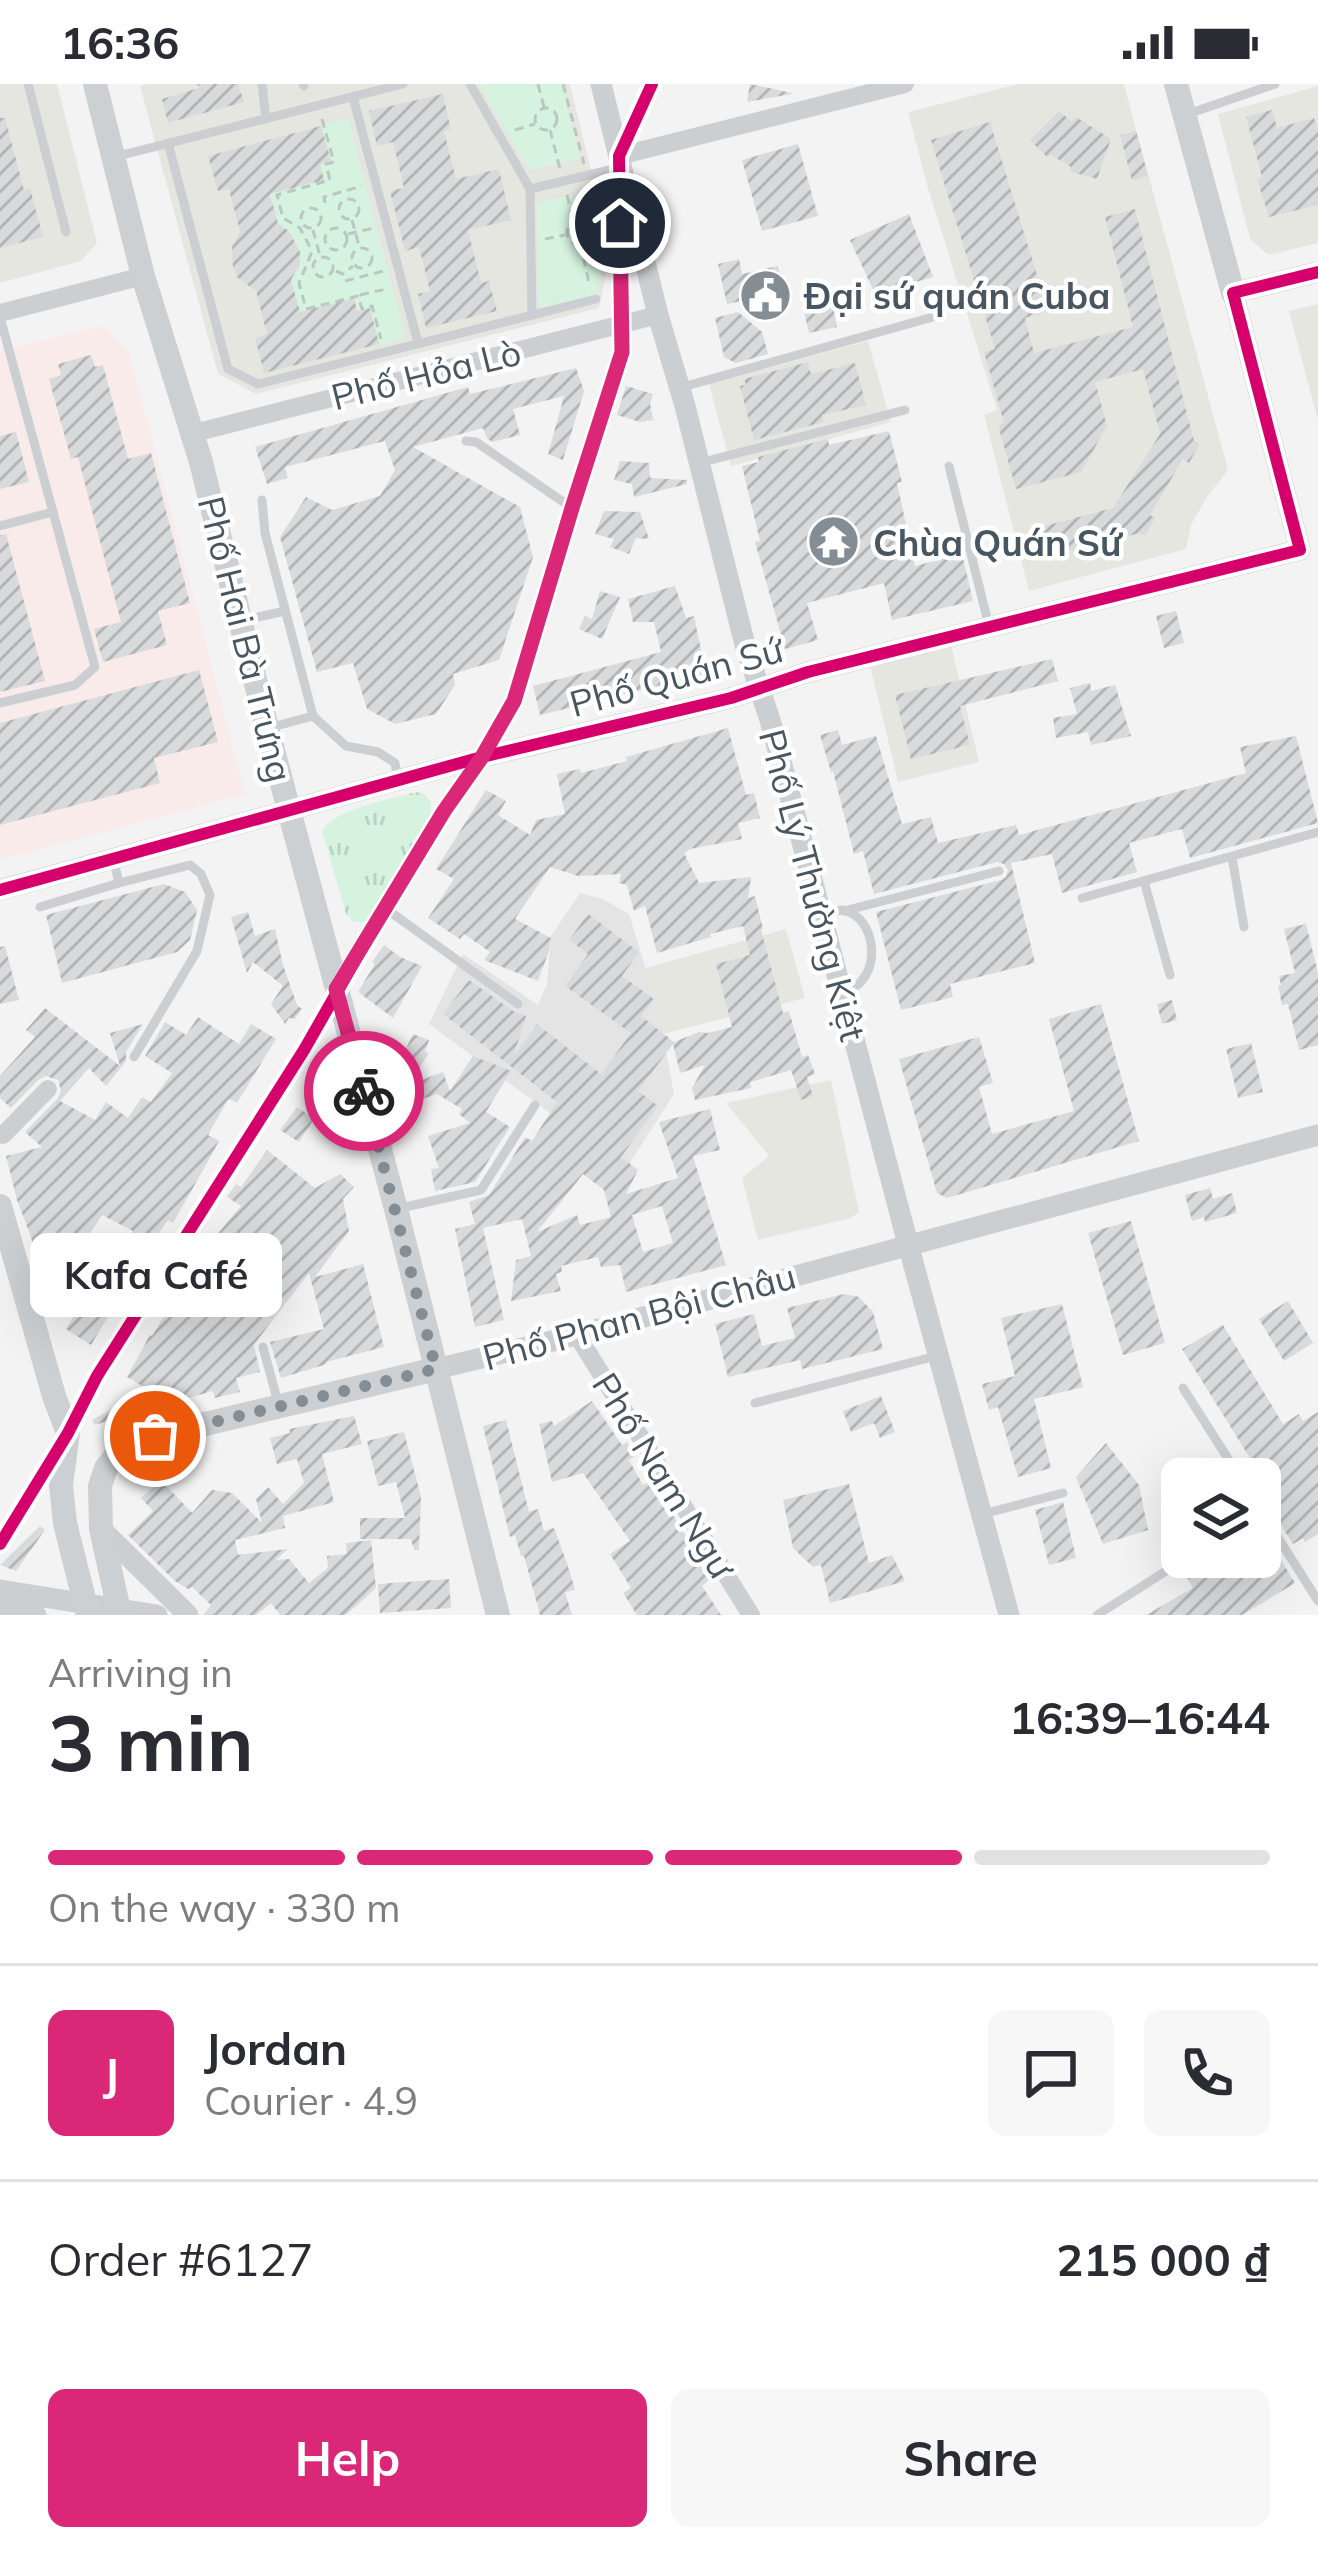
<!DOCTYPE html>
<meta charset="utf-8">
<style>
body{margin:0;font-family:Mulish,sans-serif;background:#f7f7f7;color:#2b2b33;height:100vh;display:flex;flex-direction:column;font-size:45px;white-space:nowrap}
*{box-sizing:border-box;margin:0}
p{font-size:39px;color:#7c7c81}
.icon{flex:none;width:66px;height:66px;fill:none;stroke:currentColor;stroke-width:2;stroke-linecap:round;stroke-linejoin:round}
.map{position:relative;height:1531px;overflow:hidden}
.side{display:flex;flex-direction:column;background:#fff;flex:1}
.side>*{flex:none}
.buttons{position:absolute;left:1161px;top:1374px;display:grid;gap:24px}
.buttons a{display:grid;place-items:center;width:120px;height:120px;border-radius:18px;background:#fff;box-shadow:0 12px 48px #0002;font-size:60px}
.pin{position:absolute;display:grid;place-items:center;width:102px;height:102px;color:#fff;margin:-51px;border:6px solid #fff;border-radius:50%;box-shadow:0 3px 12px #0007}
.courier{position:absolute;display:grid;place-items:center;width:120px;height:120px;margin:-60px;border:9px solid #db2777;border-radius:50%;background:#fff;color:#222;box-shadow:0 3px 15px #0007}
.bubble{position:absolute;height:84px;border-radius:18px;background:#fff;box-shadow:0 12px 48px #0002;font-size:39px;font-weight:700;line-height:84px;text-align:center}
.head em{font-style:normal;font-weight:700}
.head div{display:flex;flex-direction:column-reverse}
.head{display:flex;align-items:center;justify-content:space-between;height:204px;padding:0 48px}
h1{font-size:78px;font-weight:700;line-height:90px}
.bar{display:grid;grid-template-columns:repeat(4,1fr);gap:18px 12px;align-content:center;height:144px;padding:0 48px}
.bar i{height:15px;border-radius:9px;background:#e1e1e2}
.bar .active{background:#db2777}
.bar p{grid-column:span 4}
.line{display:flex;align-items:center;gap:30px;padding:0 48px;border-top:3px solid #e1e1e2}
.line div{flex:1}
.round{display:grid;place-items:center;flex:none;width:126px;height:126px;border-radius:18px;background:#f7f7f7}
.cta{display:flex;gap:24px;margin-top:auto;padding:24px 48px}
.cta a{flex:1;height:138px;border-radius:18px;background:#db2777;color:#fff;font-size:48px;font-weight:700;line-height:138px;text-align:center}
.cta a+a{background:#f7f7f7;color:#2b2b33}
.status{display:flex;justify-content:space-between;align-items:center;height:84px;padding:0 60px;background:#fff;direction:ltr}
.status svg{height:33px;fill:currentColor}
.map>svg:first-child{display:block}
.commercial{fill:#e6e6e1}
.education{fill:#e4e4e5}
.medical{fill:#f8ebea}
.grass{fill:url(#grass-tufts)}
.garden{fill:#d6f3e0}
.building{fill:url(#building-hatch);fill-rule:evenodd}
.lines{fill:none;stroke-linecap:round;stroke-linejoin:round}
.path{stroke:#bac7c3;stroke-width:3;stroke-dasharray:9 6;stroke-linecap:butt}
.service{stroke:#cccfd2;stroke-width:9}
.minor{stroke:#cccfd2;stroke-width:18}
.tertiary{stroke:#cccfd2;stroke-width:21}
.secondary{stroke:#cdd0d3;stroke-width:24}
.cycleway-casing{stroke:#fff;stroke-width:20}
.cycleway{stroke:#d6006c;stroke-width:12}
.done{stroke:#848d94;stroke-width:12;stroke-dasharray:0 21.6}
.route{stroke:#db2777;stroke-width:15}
.labels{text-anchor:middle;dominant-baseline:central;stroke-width:9;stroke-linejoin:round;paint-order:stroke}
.poi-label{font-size:36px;font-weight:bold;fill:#485661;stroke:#fff;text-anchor:start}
.street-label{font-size:36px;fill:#485661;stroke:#fff}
</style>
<div class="status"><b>16:36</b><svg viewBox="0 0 49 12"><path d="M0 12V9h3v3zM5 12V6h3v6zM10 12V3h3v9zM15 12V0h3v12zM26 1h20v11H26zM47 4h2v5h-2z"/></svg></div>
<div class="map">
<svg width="1318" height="1531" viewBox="0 0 1318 1531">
<defs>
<pattern id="grass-tufts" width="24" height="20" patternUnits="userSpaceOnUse" patternTransform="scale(3)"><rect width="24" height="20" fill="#d6f3e0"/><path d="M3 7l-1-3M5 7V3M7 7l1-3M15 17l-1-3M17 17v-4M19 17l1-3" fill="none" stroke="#b9d2c3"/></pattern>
<pattern id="building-hatch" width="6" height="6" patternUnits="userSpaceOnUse" patternTransform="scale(3)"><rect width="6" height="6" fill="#d9dadb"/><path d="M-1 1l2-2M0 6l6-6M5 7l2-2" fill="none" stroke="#b2b4b5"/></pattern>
</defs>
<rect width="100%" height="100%" fill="#f3f3f3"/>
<g class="commercial">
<path d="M0,0H57L97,159L81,177L0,199Z"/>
<path d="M148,0H570L611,169L599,224L256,310L218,290L140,2Z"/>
<path d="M1019,0H1124L1228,386L1207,413L1191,441L1186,465L1029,507L984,331L997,326L927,101L908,28Z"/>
<path d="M1318,2V159L1268,171L1250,155L1218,30Z"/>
<path d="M1318,220V337L1289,227Z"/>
<path d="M868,257L891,338L731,382L709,300Z"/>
<path d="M951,561L979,678L898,698L870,581Z"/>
<path d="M786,845L805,914L663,950L645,884Z"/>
<path d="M831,996L859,1128L851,1134L758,1156L742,1094L769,1072L726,1019Z"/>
</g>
<path class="education" d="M580,809L603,815L629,830L658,924L674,1010L626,1085L429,940L463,870L538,921L547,900L551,852Z"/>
<path class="medical" d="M104,242L129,268L245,710L0,776V266Z"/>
<path class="grass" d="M416,708L425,710L431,719V730L371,834L361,839L352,837L346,830L322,747C337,723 389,716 416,708Z"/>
<g class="garden">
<path d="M479,0H561L580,74L529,86Z"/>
<path d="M348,34L405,254L379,261L370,225L357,227L354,214L300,228L291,196C306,175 300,154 278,140L270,110L324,96L320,80L331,76L321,42Z"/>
<path d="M589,107L605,171L595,211L539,227L537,119Z"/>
</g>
<g class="building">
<path d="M197,0H238L244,18L168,39L162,15L199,4Z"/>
<path d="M750,0L792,9V10L747,18Z"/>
<path d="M443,10L451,46L444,47L456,95L499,85L511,136L468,146L481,199L489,197L497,227L426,244L418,210L430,207L419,163L405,167L390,107L404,104L393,58L377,62L369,27Z"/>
<path d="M1272,26L1277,44L1314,34L1318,47V121L1269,133L1257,95L1262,93L1246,33Z"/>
<path d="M1059,27L1072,38L1076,33L1111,55L1097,95L1069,87L1071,83L1051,71L1047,73L1030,56Z"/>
<path d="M0,34H5L24,106L30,104L43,153L0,164Z"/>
<path d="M990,38L1048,227L1025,234L1034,269L1133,243L1105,133L1135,125L1194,357L1200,360L1189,379L1183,375L1150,431L1155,434L1145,452L1140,449L1049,472L1041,443L1113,424L1160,350L1143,285L1095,298L1107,342L1081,388L1016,405L998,341L1004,339L984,268L995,265L931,56Z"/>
<path d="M321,42L331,77L320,80L324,96L270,110L278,140L289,147L300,168V180L291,196L300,228L354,214L357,227L370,224L379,260L264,289L255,254L267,250L256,207L238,194L233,185L232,163L240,147L229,105L218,107L208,72Z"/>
<path d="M1136,47L1148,92L1132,96L1120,51Z"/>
<path d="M798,60L818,132L762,147L742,76Z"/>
<path d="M909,130L933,193L875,210L850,156Z"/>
<path d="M739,175L742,190L778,182L784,208L727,220L718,180Z"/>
<path d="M829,204L837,243L809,249L800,210Z"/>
<path d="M738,228L762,248L768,270L736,279L724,273L715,234Z"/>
<path d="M91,271L95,283L103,281L128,375L151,369L190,519L158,527L167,561L103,578L94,545L121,538L78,373L71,375L49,295L61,291L58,280Z"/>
<path d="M808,278L811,290L855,279L866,321L822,331L824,338L754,356L740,302L746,301L744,295Z"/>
<path d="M576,284L584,307L563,376L548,370L564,312L513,325L520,351L492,358L487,354L483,344L413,363L520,423L533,473L499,576L453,590L455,601L436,630L395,640L367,625L353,579L317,588L280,453L306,413L332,426L380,412L395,386L385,357L285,383L288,394L267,400L255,363L468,303L470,310Z"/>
<path d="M626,302L653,310L650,320L653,336L640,338L617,331Z"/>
<path d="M889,347L902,398L897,399L915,482L962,470L973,517L892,536L884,499L807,519L818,556L785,565L755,458L760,457L742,382L759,378L758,373L828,355L829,361Z"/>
<path d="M16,348L29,398L0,405V352Z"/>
<path d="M620,377L649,379L650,394L687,396V400L634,413L632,400L614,396Z"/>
<path d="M604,427L640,428L649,455L636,454L629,470L610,463L614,455L595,450Z"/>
<path d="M6,450L45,597L0,608V451Z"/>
<path d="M675,502L686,534L694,532L706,590L540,631L533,602L661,568L654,538H633L628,515Z"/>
<path d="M600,507L620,513L602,555L579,545L585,532L592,535Z"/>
<path d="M1176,527L1184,559L1164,564L1156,532Z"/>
<path d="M1052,575L1058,597L960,622L970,661L911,675L895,611Z"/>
<path d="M199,586L218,658L154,674L160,699L0,741V639Z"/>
<path d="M1090,599L1091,607L1115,601L1131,652L1091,661L1088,648L1056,654L1053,634L1077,630L1070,604Z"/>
<path d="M728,644L746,711L754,709L760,734L738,739L742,755L690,765L684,769L699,799L751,793L748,814L755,812L763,845L761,846L783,929L789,927L802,973L808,971L815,990L807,993L813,1012L801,1016L791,986L750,998L751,1004L695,1016L692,1004L705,981L680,989L673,960L638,1007L658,1022L621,1073L638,1086L626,1110L678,1094L659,1038L710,1025L720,1066L693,1072L726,1181L626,1208L620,1181L601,1183L598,1173L561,1182L562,1188L556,1190L561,1207L511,1217L516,1176L531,1172L522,1135L483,1144L504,1236L475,1243L455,1145L475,1140L469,1118L489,1111L525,1053L532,1057L557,1018L443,930L469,896L513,927L526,932L513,973L537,940L601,990L631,949L565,902L588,870L569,856L588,830L639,868L622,892L654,915L641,932L674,958L699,948L708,949L732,943L716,880L750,871L743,842L710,850L711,853L657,869L645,822L634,827L627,801L619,799L621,790L578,792L550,783L515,835L551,854L549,867L538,897L484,876L490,868L464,850L460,855L428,834L454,795L436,785L486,706L506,717L498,731L530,751L536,736L565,730L557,690L580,685L581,689L627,677L626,673ZM583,1090L604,1106L611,1133L580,1141L577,1131L537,1148ZM662,1122L673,1159L643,1168L632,1131Z"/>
<path d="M838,646L842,661L876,652L902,740L931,733L938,759L1016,741L1019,751L1246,689L1240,663L1296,652L1318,739L1190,774L1182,745L1129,759L1137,788L1062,809L1052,770L1011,779L1035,879L950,900L953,913L901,926L876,828L1001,796L1006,793L1008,786L1004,780L997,778L874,810L863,767L854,770L833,687L831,688L820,651Z"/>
<path d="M164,800L185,808L197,826L190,856L177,868L62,899L46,831Z"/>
<path d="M248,828L255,852L275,845L283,881L297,921L302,925L295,935L289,934L285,940L271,920L283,902L253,878L247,889L231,833Z"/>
<path d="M1306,840L1318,889V961L1299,966L1288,920L1282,921L1278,902L1281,901L1279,892L1295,889L1284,845Z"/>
<path d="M384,861L400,873L422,882L393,934L358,908L375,880L372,878Z"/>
<path d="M5,862L19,916L0,920V863Z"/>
<path d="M1172,916L1177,936L1162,940L1157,920Z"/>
<path d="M1101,920L1139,1057L947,1114L937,1109L899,975L979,953L993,999L979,1003L992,1050L1074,1027L1049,935Z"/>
<path d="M45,924L120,982L110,949L143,940L126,968V977L106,1002L89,984L60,1017L95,1036L106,1018L128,1034L142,1013L151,1018L172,989L145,972L165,938L186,951L198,933L239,960L251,940L276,955L237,1019L230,1015L227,1017L208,1051L219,1057L202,1088L173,1139L168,1136L155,1155L91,1261L66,1245L79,1224L73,1221L85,1200L55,1182L38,1187L31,1153L17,1116L6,1072L42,1063L25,1048L58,1014L61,1007L58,996L46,992L38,996L11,1024L0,1014V992L35,953L26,946ZM102,1131L133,1147L114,1182L95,1170L89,1151Z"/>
<path d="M413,950L429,956L425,968L429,969L419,984L401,975Z"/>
<path d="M1251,959L1263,1008L1238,1014L1226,965Z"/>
<path d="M473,972L511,987L486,1028L510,1043L475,1098L435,1107L431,1085L439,1084L428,1052L470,1039L459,1030L462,1025L437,1010L414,1018L408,1001L443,988L450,1007Z"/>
<path d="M297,1023L314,1035L299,1058L280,1046Z"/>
<path d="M267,1066L315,1104L340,1090L354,1103L343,1115L349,1147L315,1193L363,1180L384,1263L326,1278L327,1280L281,1294L270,1258L324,1245L309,1189L252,1263L254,1262L260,1288L236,1294L240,1308L215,1314L213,1307L94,1341L92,1336L147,1305L127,1293L150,1251L152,1252L204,1166L241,1122L227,1113L236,1100L241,1103Z"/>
<path d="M1210,1104L1213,1115L1232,1109L1237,1129L1205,1138L1204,1133L1192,1137L1185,1111Z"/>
<path d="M1131,1137L1165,1259L1123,1271L1088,1149Z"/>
<path d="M844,1210L859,1213L873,1228L883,1265L802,1285L800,1276L728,1293L715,1240L754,1230L762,1262L795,1254L787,1224Z"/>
<path d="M1288,1217L1313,1259L1284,1277L1259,1235Z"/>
<path d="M1062,1220L1083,1303L1034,1315L1051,1384L1018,1393L998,1323L989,1326L982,1300L1015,1292L1001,1234Z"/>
<path d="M1223,1241L1283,1340L1299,1330L1303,1337L1318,1328V1450L1305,1458L1303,1454L1293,1460L1276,1433L1280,1431L1266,1409L1270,1406L1182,1265Z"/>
<path d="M881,1312L895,1348L880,1354L874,1339L851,1348L843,1327Z"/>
<path d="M592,1317L622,1361L627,1358L635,1372L629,1376L643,1401L647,1399L670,1433L673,1431L704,1481L701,1483L709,1496L702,1502L721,1531H637L623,1509L631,1504L610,1470L630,1457L583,1389L552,1398L539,1340L552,1337L554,1342Z"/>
<path d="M354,1332L362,1360L322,1370L334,1418L283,1432L285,1444L235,1456L238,1471L288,1465L276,1476L289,1475L309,1499L328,1484L327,1472L347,1470L346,1459L371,1456L376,1504L346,1531H280L271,1519L256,1531H203L211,1521L192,1503L188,1505L175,1497L128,1451L153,1427L141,1414L161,1396L192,1429L212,1406L232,1409L262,1439L256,1415L268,1403L283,1420L304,1399L297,1375L277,1380L270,1354L290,1349L289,1345Z"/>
<path d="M506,1336L529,1428L538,1425L544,1447L554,1444L567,1479L575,1506L565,1508L572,1531H540L524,1472H521L515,1451L510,1453L483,1342Z"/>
<path d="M404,1348L421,1413L419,1466H414L411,1455H360V1434H405L396,1398L378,1402L367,1357Z"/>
<path d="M1106,1359L1139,1401L1148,1446L1103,1460L1076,1393Z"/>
<path d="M849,1400L869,1479L892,1471L905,1497L830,1519L821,1481L813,1483L793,1464L783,1416Z"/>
<path d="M1063,1418L1076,1474L1049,1481L1035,1426Z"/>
<path d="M40,1442L45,1446L16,1487L0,1481Z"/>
<path d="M1278,1471L1295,1499L1242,1531H1146L1193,1504L1183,1487L1202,1473H1251L1257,1484Z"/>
<path d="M449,1495L451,1524L380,1529L378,1500Z"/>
</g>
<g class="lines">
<g class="path">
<path d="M538,0L544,23"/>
<path d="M563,0L584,80"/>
<circle cx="546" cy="35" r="11"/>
<path d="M322,35L334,78L326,80L330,96L277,111L283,134L300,144L309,161L311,170L299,199L306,225L358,212L362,225L372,222L381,255"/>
<path d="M515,46L535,40"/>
<path d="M550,46L560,85"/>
<path d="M591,107L599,138"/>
<path d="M567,111L574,139"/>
<circle cx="349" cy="125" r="10"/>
<path d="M325,119L324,113L362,102"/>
<circle cx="311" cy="134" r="10"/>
<path d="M352,136L359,162"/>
<circle cx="578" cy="149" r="11"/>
<circle cx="336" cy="155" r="11"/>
<path d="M313,146L320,172"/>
<path d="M348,150L374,144"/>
<path d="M545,155L565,151"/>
<path d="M580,159L590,203"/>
<circle cx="362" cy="174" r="10"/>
<circle cx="323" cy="183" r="10"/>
<path d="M336,187L343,190L353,182"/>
<path d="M345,197L384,187"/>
<path d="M360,211L386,205"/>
</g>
<g class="service">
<path d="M28,0L66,148"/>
<path d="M262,0L266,35"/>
<path d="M303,0L304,2"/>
<path d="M470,0L530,105L532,231"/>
<path d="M353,13L418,259"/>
<path d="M1185,31L1275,0"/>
<path d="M168,59L228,285L258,300L596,215"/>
<path d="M114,73L403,0"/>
<path d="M530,105L618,84"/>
<path d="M0,233L53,428L0,442"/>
<path d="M679,304L933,233"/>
<path d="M466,357L476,358L572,424"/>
<path d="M699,379L905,326"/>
<path d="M949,382L989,542"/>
<path d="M262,416L265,449L313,632L346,662L378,668L395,679L398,696"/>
<path d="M244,536L285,527"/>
<path d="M0,619L75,601L95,583L53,428"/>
<path d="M272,643L313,632"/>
<path d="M1232,773L1244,843"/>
<path d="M113,774L119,799L190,781L201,790L210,811L197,867L134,973"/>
<path d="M1144,797L1170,891"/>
<path d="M1082,814L1318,748"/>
<path d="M40,823L119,799"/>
<path d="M385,824L518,920"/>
<path d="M844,827L999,787"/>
<path d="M822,830C828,828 836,826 842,826C877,831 886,897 842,909"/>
<path d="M396,1125L481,1106L535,1021"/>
<path d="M263,1263L279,1322"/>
<path d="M1183,1304L1241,1395"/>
<path d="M755,1319L936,1272"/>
<path d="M1260,1425L1318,1517"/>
<path d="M983,1430L1063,1409"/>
<path d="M1097,1531L1188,1473"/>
</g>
<g class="minor">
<path d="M619,72L905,0"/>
<path d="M0,229L143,192"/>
<path d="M194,349L658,231"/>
<path d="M3,1051L48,1005"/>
<path d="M577,1251L751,1531"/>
<path d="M0,1460L68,1349L97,1292L304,966L385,824L444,727L482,673L514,617L572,424L622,268L619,72L652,0"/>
</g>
<g class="tertiary">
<path d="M601,0L658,231L685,322L745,561L770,636L908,1160L1009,1531"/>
<path d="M0,806L482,673L731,614L808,588L1300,466L1233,209L1318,188"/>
<path d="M436,1285L577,1251L1318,1051"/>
<path d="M101,1445L188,1531"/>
<path d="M0,1506L157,1531"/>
<path d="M0,1525L36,1531"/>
</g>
<g class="secondary">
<path d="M95,0L143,192L201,378L267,644L396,1125L498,1531"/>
<path d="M1176,0L1233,209"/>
<path d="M0,1122L54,1312L68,1349L61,1401L65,1439L88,1531"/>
<path d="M120,1531L101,1445L100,1402L106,1384L123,1363L155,1352L436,1285"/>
</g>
<defs>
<g id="cycleway">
<path d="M0,806L482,673L731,614L808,588L1300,466L1233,209L1318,188"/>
<path d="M0,1460L68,1349L97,1292L304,966L385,824L444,727L482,673L514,617L572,424L622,268L619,72L652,0"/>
</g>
</defs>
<use href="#cycleway" class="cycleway-casing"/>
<use href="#cycleway" class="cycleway"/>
</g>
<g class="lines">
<path class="done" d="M155,1352L436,1285L364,1007"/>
<path class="route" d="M364,1007L336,905L444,727L482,673L514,617L572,424L622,268L620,139"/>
</g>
<defs>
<symbol id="civic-disc" viewBox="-11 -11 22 22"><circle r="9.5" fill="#848d94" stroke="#fff"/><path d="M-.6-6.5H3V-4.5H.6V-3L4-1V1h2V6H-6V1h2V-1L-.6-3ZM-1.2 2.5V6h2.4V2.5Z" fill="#fff"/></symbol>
<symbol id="temple-disc" viewBox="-11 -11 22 22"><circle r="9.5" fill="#848d94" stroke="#fff"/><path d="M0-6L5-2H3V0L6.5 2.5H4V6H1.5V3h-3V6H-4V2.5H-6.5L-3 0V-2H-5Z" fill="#fff"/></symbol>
</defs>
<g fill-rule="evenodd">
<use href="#civic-disc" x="736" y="182" width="59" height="59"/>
<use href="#temple-disc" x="804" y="428" width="59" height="59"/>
</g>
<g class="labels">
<g class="poi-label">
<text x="804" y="211">Đại sứ quán Cuba</text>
<text x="873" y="458">Chùa Quán Sứ</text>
</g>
<g class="street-label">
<text transform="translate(426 290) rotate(-14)">Phố Hỏa Lò</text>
<text transform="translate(246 555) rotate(76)">Phố Hai Bà Trưng</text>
<text transform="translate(676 592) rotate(-15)">Phố Quán Sứ</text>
<text transform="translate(813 801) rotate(75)">Phố Lý Thường Kiệt</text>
<text transform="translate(639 1232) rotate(-15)">Phố Phan Bội Châu</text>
<text transform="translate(664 1391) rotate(58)">Phố Nam Ngư</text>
</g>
</g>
</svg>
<div class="buttons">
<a><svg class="icon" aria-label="layers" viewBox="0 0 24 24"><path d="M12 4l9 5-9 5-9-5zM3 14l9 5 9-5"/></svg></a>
</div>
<div class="pin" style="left:155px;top:1352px;background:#ea580c"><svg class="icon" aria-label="bag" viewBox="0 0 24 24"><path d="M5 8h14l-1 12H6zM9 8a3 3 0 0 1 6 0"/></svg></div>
<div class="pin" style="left:620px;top:139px;background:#1f2937"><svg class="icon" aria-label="home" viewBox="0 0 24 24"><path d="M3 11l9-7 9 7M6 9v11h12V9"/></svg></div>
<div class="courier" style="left:364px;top:1007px"><svg class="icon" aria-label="bike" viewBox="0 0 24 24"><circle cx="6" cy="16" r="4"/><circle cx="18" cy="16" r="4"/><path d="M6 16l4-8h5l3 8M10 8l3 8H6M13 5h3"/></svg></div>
<div class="bubble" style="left:30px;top:1149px;width:252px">Kafa Café</div>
</div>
<section class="side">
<div class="head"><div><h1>3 min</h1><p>Arriving in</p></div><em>16:39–16:44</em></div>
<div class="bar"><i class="active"></i><i class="active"></i><i class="active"></i><i></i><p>On the way · 330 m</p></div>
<div class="line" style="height:216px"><b class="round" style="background:#db2777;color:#fff">J</b><div><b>Jordan</b><p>Courier · 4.9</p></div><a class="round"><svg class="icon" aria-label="chat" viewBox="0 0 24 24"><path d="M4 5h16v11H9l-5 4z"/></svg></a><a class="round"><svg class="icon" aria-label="phone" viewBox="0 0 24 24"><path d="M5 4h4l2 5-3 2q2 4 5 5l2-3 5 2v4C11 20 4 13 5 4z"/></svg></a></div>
<div class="line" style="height:156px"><div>Order #6127</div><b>215 000 ₫</b></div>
<div class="cta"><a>Help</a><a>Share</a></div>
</section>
